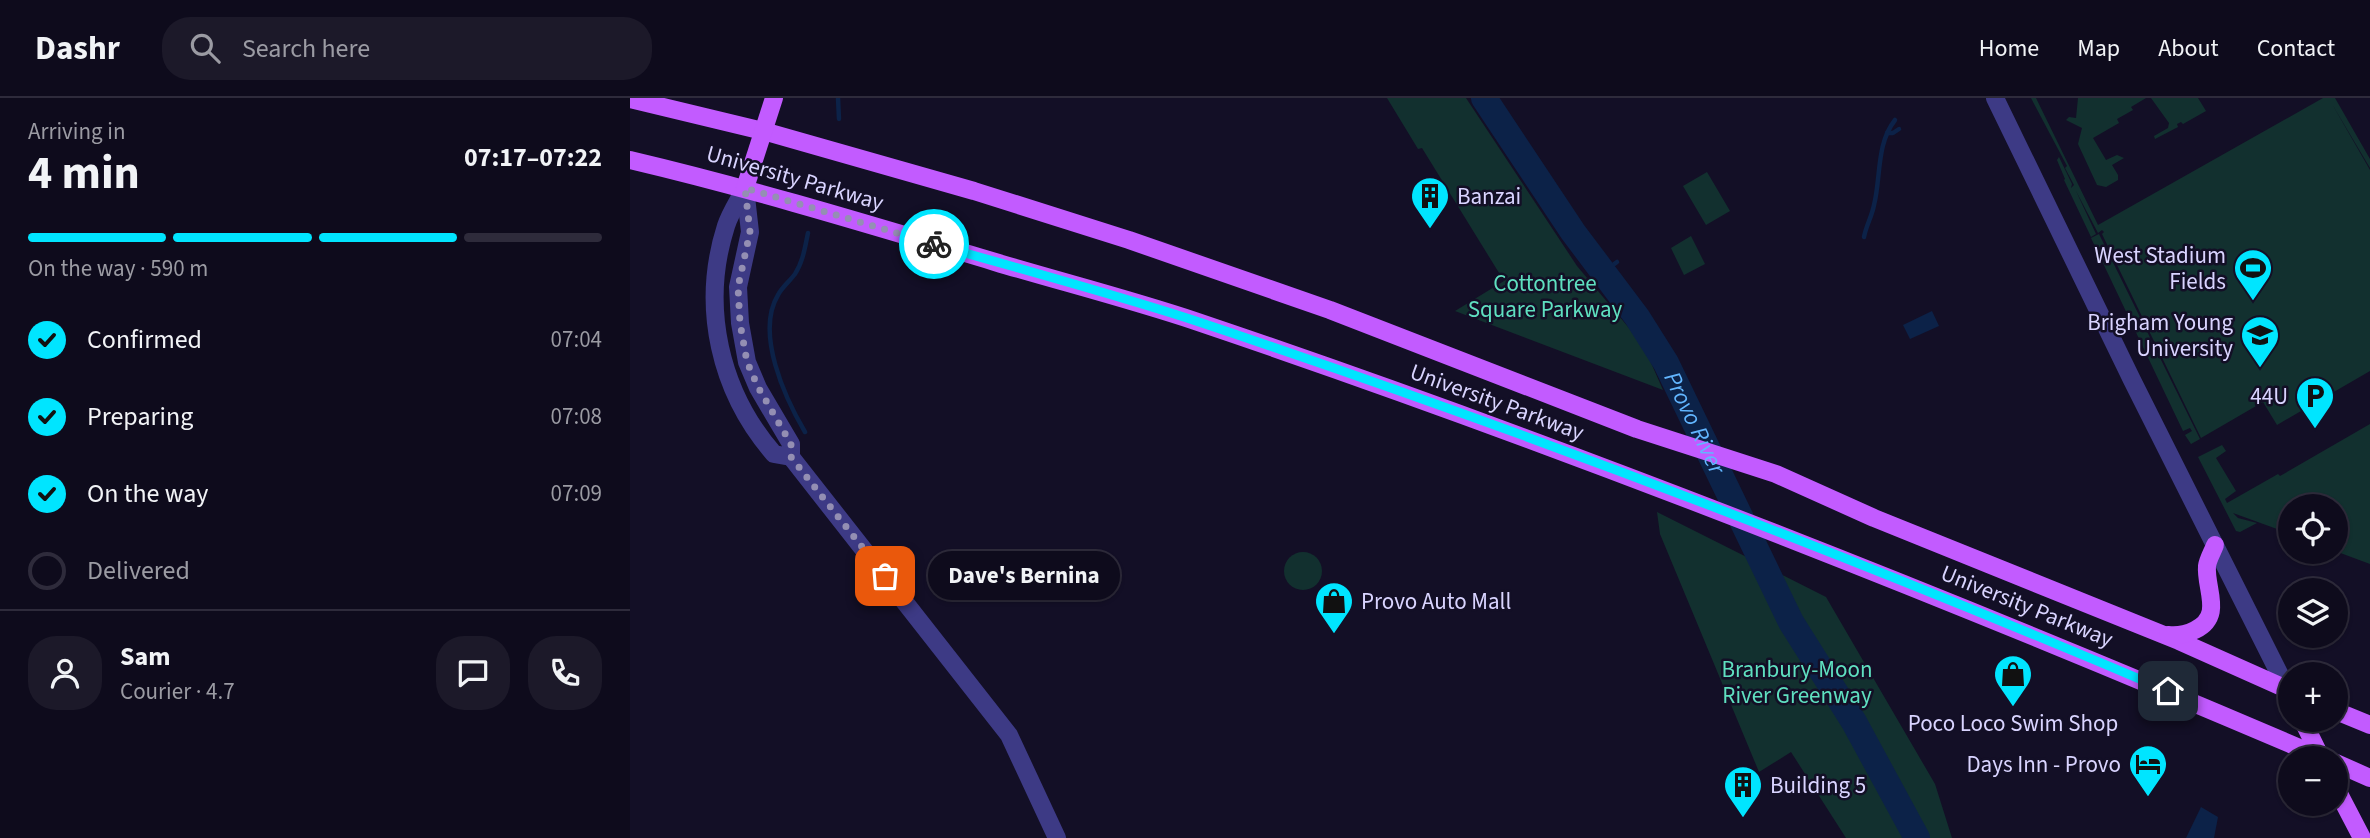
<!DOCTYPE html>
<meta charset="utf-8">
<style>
body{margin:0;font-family:"Source Sans 3",sans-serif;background:#1c1929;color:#f1f3f6;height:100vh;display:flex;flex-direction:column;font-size:26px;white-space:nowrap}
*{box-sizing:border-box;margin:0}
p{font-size:23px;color:#9b9ba3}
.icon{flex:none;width:38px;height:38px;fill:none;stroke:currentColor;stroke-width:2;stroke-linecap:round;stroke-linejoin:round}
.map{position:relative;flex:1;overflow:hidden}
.sheet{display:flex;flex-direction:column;background:#0e0b1c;width:630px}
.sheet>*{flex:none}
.fabs{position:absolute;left:1648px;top:396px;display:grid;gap:14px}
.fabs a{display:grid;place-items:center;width:70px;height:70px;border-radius:50%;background:#0e0b1c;box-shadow:0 2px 5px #0004,0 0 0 2px #2e2b3b;font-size:35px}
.pin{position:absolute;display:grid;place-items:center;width:60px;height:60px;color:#fff;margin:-30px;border-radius:14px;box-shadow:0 4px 10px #0006}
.courier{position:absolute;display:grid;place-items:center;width:70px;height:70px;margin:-35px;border:5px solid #00e5ff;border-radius:50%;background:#fff;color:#222;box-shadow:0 2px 9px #0007}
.bubble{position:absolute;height:49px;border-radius:24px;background:#0e0b1c;box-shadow:0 2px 5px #0004,0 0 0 2px #2e2b3b;font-size:23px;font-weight:700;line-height:49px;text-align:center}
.summary em{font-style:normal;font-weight:700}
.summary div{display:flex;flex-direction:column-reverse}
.summary{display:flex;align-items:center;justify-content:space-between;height:119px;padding:0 28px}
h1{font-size:46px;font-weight:700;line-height:52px}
.bar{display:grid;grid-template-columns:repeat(4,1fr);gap:10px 7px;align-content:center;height:84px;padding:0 28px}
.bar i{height:9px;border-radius:5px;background:#2e2b3b}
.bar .selected{background:#00e5ff}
.bar p{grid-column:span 4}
.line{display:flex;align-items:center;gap:18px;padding:0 28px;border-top:2px solid #2e2b3b}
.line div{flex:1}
.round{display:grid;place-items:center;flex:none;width:74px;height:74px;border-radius:28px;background:#1c1929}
ol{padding:0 28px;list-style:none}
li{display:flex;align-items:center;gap:21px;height:77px}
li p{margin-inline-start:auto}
li .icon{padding:7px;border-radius:50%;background:#00e5ff;color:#111;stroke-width:4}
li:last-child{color:#9b9ba3}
li i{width:38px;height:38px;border:4px solid #2e2b3b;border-radius:50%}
header{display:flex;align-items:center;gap:42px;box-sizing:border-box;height:98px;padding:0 35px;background:#0e0b1c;border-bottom:2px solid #2e2b3b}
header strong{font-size:33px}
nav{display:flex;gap:38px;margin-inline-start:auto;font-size:24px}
.search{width:490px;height:63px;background:#1c1929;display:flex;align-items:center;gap:18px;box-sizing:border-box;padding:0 24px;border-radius:28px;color:#9b9ba3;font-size:26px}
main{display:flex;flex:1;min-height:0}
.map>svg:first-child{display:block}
.green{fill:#12302f}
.water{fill:#0c2248}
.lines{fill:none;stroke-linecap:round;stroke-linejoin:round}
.stream{stroke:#0c2248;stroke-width:4.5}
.river{stroke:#0c2248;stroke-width:26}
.minor{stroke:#3d3a85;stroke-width:18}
.major{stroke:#c25bff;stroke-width:18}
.done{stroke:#948fb3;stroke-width:7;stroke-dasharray:0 12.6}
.route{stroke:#00e5ff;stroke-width:9}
.labels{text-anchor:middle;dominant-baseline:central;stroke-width:5;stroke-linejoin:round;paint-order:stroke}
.street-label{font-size:23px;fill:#d9d4ff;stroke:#130f26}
.poi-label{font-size:23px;fill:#d9d4ff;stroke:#130f26;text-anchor:end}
.park-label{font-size:23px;fill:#5fe0c0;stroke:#130f26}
.water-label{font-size:24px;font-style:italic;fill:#62b6ff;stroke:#130f26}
</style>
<header>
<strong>Dashr</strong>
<div class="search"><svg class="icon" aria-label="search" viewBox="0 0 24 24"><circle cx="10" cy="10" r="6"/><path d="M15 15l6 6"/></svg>Search here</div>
<nav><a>Home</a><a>Map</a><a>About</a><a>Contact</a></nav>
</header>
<main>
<section class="sheet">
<div class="summary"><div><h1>4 min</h1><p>Arriving in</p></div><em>07:17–07:22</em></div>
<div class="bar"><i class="selected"></i><i class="selected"></i><i class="selected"></i><i></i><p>On the way · 590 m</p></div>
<ol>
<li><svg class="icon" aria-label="check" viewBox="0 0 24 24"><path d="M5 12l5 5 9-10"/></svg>Confirmed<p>07:04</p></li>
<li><svg class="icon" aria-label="check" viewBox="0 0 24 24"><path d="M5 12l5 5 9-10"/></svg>Preparing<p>07:08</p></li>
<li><svg class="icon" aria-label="check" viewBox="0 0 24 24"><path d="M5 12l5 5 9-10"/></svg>On the way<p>07:09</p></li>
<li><i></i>Delivered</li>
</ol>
<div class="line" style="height:126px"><a class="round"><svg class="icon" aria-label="person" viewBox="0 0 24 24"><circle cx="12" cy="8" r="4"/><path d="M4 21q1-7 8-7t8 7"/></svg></a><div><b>Sam</b><p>Courier · 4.7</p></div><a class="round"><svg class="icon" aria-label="chat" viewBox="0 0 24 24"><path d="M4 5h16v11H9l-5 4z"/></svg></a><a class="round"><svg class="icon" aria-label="phone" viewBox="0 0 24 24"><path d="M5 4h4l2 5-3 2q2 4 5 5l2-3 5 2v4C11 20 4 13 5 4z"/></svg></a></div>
</section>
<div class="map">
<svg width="1740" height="740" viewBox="0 0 1740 740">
<rect width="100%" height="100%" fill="#130f26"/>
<g class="green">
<path d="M757,0H836L947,168L999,230L1018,258L1033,292L825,213L874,183L792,50L788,51Z"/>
<path d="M1401,0H1406L1468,127L1693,0H1705L1740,61V70L1702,6L1740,72V273L1647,327L1633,304L1571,340L1472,136L1474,134L1472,132L1468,135L1446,93L1466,136L1461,139L1434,82L1435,81L1427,62L1429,59L1442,86L1441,90L1444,87L1435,70L1437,68Z"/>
<path d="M1448,0H1516L1501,9L1503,12L1487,21L1489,25L1463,40L1476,62L1487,57L1494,60L1482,67L1488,77V82L1476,89L1467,87L1448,46L1452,30L1436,22L1439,19L1446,20Z"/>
<path d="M1521,0H1568L1576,13L1553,26L1551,24L1547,26L1548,29L1525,41L1524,38L1538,30L1539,25Z"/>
<path d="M1077,74L1100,113L1076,127L1053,88Z"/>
<path d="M1469,136L1570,341L1561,346L1555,337L1562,333L1560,330L1553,333L1461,140Z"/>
<path d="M1061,138L1075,166L1054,177L1041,150Z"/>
<path d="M1740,326V466L1705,453L1706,408H1661V436L1603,415L1608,420L1627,425L1610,434L1606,433L1568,359L1592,347L1596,353L1586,360L1606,393L1595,401L1597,405L1648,376L1650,378Z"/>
<path d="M1027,414L1196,499L1305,686L1322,740H1216L1161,654L1129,674L1030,436Z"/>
<circle cx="673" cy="473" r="19"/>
</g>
<g class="water">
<path d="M1302,213L1309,228L1280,241L1273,227Z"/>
<path d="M1571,709L1588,719L1584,740H1556Z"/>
</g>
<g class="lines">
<g class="stream">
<path d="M208,0L209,21"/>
<path d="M1257,35H1263L1269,31"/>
<path d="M1234,139C1236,128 1242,118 1244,107C1251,80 1246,46 1265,22"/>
<path d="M958,185L987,164"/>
<path d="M175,334C155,300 125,235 148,197C152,189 160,183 165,176C173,164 175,149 178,135"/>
</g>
<path class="river" id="s1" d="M854,0L943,134L1007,219L1036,265L1161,524L1224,624L1287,740"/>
<g class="minor">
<path d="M1365,0L1502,282L1657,591"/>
<path d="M115,90L120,134L108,189L110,225L117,264L128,290L161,346V359L379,637L427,740"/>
<path d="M115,90C109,102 100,115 96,128C70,209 90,294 144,356L161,359"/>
</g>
<g class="major">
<path d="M0,1L133,33L344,93L499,142L700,212L1007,331L1146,376L1244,420L1549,543L1661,593"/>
<path d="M0,62C123,91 244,128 365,164C432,184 499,201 565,223C947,352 1322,501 1693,660"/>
<path d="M115,90L144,0"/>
<path d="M1538,537C1547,538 1557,536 1565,532C1594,518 1575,491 1577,468C1578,461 1583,453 1585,447"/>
<path d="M1706,613L1740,627"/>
<path d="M1672,621L1691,660"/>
<path d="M1706,665L1740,680"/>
<path d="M1706,690L1732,740"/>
</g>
</g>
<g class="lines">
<path class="done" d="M255,478L161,359V346L128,289L117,264L110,225L108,189L120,134L115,90L304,146"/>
<path class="route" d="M304,146C390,171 477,194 563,222C893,332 1218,457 1538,593"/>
</g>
<defs>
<symbol id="building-pin" viewBox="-11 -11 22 30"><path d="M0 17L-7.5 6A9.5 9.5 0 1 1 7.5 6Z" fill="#00e5ff" stroke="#130f26"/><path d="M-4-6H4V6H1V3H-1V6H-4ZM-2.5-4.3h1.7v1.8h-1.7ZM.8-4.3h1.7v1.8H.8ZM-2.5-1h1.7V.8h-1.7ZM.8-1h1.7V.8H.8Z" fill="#111"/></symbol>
<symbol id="stadium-pin" viewBox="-11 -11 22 30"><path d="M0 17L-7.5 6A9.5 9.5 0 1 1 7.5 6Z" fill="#00e5ff" stroke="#130f26"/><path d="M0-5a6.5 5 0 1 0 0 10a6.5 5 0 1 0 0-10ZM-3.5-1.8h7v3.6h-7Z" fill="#111"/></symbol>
<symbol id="university-pin" viewBox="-11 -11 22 30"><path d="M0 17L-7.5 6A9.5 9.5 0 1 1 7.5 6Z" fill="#00e5ff" stroke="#130f26"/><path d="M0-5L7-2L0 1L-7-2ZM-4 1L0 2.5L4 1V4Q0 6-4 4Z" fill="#111"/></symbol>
<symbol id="parking-pin" viewBox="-11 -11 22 30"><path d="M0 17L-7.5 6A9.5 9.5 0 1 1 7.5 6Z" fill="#00e5ff" stroke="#130f26"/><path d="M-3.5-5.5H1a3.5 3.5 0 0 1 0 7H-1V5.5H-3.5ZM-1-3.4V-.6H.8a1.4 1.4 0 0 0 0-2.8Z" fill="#111"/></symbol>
<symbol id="shop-pin" viewBox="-11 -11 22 30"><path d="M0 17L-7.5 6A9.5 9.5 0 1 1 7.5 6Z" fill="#00e5ff" stroke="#130f26"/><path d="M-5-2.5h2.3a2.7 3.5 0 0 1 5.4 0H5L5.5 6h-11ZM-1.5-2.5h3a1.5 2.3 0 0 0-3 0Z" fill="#111"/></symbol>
<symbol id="hotel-pin" viewBox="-11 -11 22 30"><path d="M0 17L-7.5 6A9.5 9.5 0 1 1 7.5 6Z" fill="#00e5ff" stroke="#130f26"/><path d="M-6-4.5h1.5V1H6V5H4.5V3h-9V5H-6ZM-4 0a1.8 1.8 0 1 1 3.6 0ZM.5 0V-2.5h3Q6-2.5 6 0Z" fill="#111"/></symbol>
</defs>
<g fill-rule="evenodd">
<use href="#building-pin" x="778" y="76" width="44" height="60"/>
<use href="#stadium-pin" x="1601" y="148" width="44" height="60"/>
<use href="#university-pin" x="1608" y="215" width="44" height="60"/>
<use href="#parking-pin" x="1663" y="276" width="44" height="60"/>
<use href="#shop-pin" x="682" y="481" width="44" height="60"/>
<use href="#shop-pin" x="1361" y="554" width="44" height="60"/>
<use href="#hotel-pin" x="1496" y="644" width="44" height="60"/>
<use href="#building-pin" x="1091" y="665" width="44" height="60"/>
</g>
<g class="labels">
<g class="street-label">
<text transform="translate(165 80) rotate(16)">University Parkway</text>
<text transform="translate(867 304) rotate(20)">University Parkway</text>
<text transform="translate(1397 508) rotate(22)">University Parkway</text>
</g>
<g class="poi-label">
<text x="827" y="98" text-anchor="start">Banzai</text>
<text x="1596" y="157">West Stadium<tspan x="1596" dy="26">Fields</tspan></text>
<text x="1603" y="224">Brigham Young<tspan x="1603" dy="26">University</tspan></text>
<text x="1658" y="298">44U</text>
<text x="731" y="503" text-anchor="start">Provo Auto Mall</text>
<text x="1383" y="625" text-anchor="middle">Poco Loco Swim Shop</text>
<text x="1491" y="666">Days Inn - Provo</text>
<text x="1140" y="687" text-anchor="start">Building 5</text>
</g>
<g class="park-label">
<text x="915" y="185">Cottontree<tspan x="915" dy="26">Square Parkway</tspan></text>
<text x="1167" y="571">Branbury-Moon<tspan x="1167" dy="26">River Greenway</tspan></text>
</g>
<g class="water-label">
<text stroke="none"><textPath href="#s1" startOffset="388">Provo River</textPath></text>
</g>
</g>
</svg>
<div class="fabs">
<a><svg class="icon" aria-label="locate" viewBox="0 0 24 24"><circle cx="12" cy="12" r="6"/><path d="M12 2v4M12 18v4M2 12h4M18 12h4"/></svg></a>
<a><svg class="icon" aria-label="layers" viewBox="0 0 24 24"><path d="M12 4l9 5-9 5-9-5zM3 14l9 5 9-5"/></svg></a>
<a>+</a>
<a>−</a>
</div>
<div class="pin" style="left:255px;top:478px;background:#ea580c"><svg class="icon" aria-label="bag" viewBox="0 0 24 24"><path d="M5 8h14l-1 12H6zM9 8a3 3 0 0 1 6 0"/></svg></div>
<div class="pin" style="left:1538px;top:593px;background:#1f2937"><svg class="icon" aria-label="home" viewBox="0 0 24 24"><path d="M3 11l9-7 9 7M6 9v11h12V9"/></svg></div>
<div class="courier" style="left:304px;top:146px"><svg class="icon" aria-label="bike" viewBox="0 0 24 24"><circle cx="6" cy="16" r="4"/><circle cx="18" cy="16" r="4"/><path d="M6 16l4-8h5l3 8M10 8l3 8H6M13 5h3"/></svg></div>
<div class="bubble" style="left:298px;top:453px;width:192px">Dave's Bernina</div>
</div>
</main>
